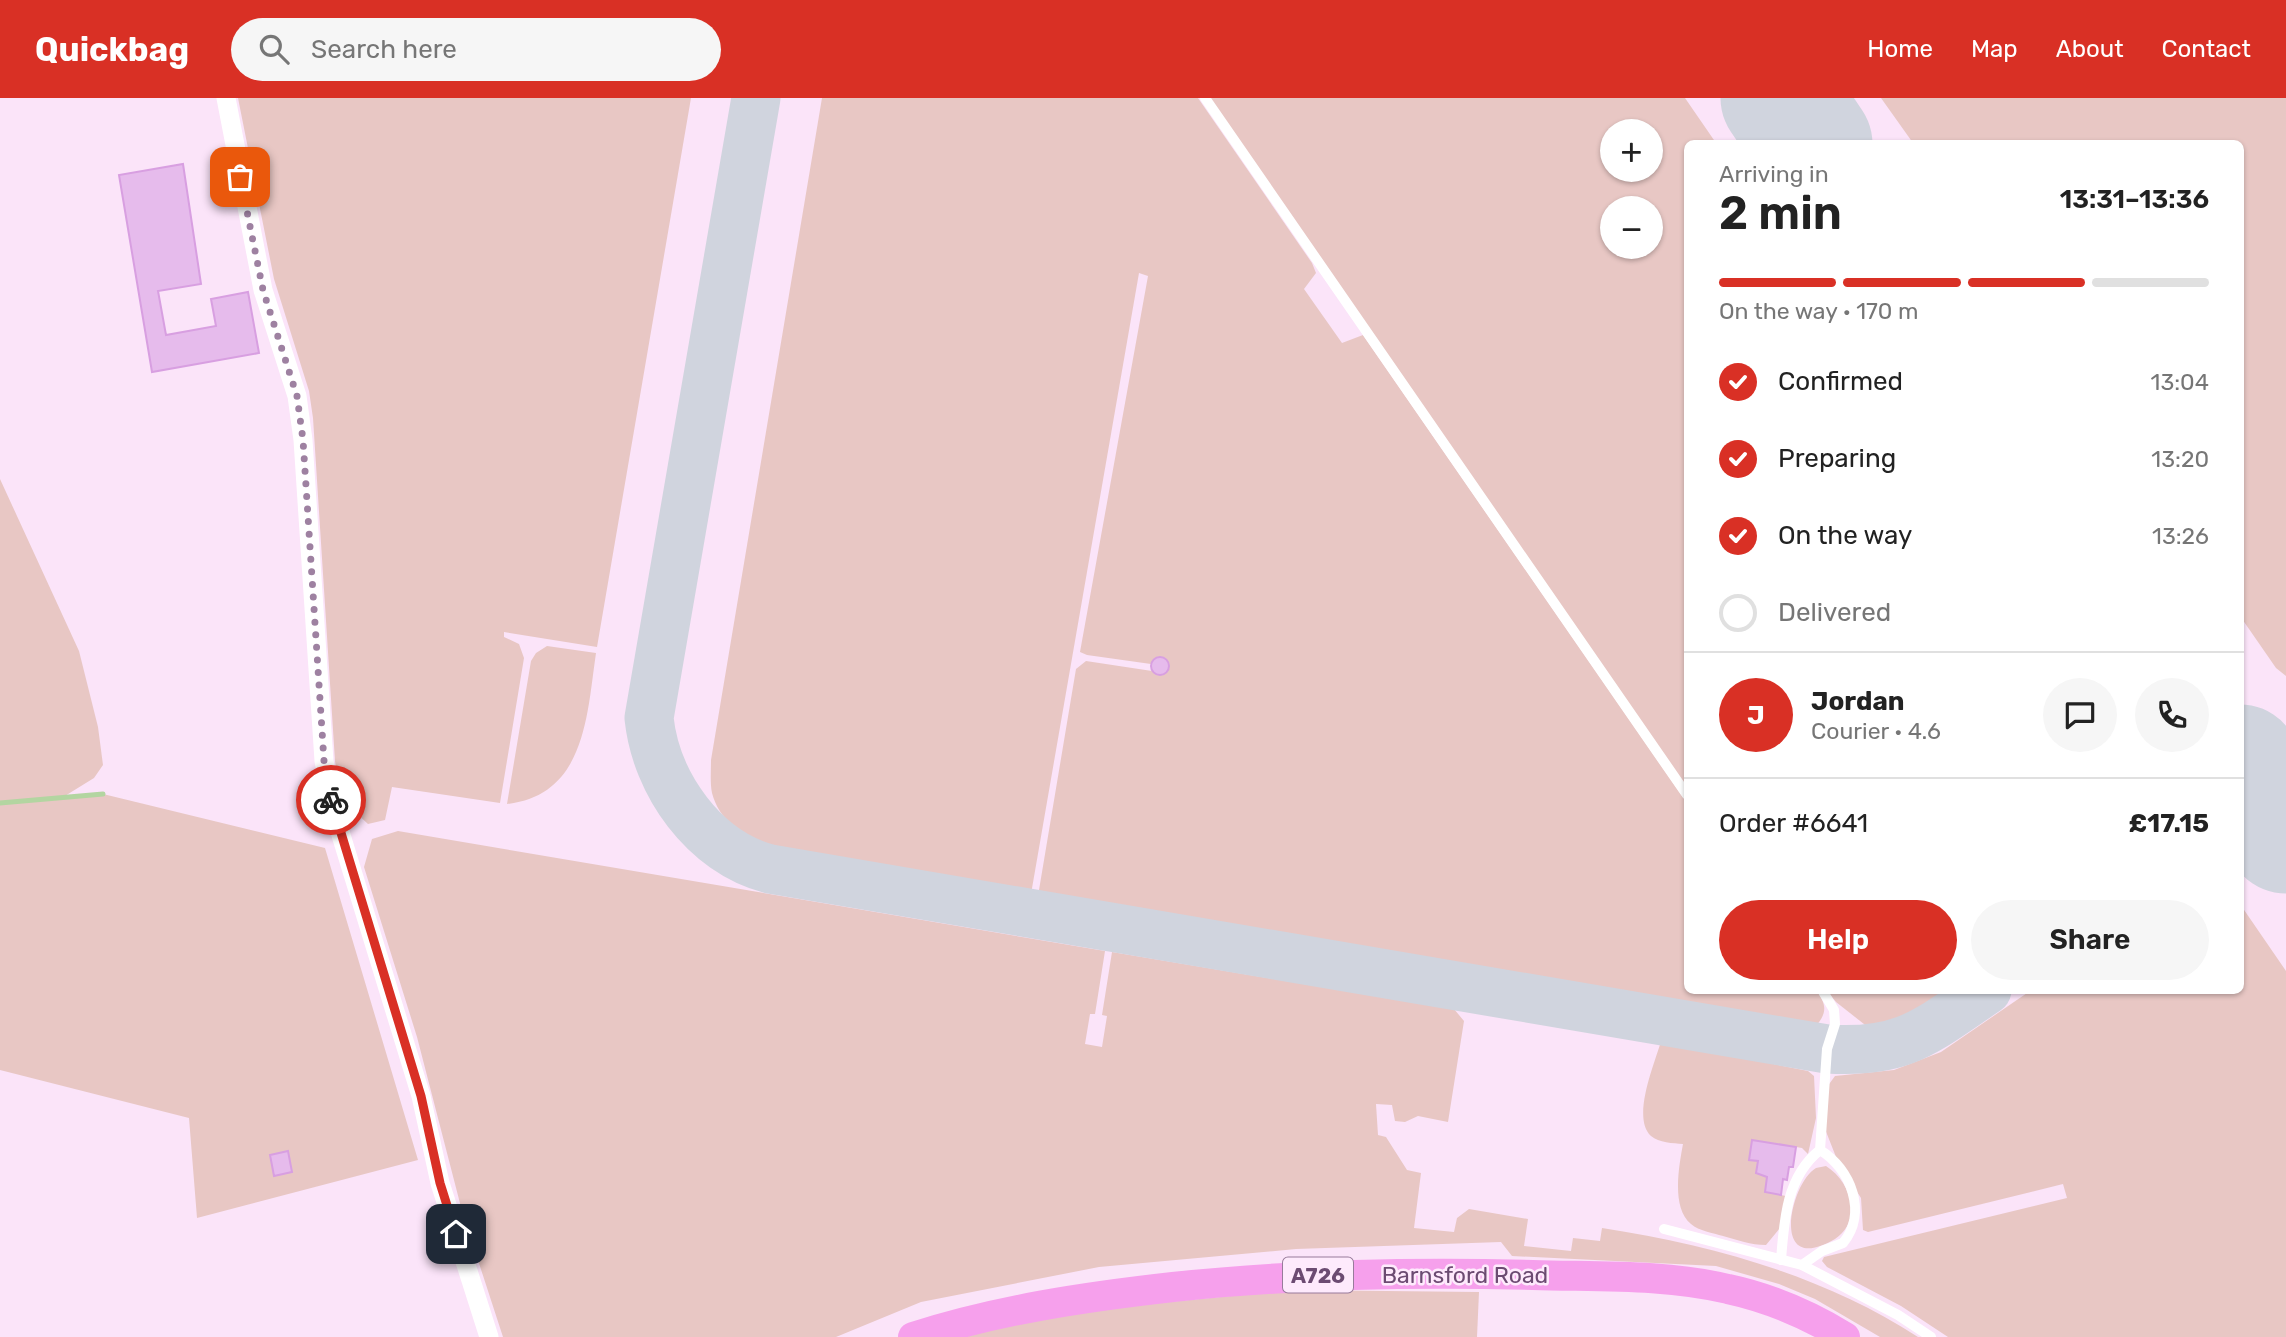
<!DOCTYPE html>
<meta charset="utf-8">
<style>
body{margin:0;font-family:Rubik,sans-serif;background:#f6f6f6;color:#222;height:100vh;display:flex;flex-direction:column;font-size:26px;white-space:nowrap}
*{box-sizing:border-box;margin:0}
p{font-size:23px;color:#767676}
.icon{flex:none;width:38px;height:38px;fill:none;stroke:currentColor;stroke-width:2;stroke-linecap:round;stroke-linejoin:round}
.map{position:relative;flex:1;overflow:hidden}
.drawer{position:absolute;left:1684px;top:42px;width:560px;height:854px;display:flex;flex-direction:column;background:#fff;border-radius:10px;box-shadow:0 2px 5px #0004}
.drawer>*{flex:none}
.controls{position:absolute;left:1600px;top:21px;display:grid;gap:14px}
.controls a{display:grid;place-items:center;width:63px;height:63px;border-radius:50%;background:#fff;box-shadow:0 2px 5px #0004;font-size:35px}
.pin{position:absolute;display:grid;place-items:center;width:60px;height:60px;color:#fff;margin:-30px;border-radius:14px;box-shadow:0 4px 10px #0006}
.courier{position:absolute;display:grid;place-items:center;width:70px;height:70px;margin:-35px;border:5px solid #d93025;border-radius:50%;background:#fff;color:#222;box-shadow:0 2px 9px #0007}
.headline em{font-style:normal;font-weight:600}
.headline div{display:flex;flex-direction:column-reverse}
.headline{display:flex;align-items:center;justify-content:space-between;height:119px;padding:0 35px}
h1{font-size:46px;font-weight:600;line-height:52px}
.bar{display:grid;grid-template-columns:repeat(4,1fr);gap:10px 7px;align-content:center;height:84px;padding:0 35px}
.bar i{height:9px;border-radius:5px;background:#e0e0e0}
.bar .selected{background:#d93025}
.bar p{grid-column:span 4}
.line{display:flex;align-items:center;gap:18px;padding:0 35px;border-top:2px solid #e0e0e0}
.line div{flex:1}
.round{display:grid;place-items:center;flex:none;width:74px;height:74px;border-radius:37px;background:#f6f6f6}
ol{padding:0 35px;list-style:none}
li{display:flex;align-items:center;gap:21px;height:77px}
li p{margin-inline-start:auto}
li .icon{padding:7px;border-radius:50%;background:#d93025;color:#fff;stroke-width:4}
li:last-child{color:#767676}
li i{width:38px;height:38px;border:4px solid #e0e0e0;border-radius:50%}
.cta{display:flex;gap:14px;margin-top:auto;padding:14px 35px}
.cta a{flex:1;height:80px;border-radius:42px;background:#d93025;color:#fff;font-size:28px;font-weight:600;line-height:80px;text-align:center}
.cta a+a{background:#f6f6f6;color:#222}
header{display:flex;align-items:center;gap:42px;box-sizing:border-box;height:98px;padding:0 35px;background:#d93025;color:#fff}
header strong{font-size:33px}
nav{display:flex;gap:38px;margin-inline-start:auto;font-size:24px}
.search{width:490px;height:63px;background:#f6f6f6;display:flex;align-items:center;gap:18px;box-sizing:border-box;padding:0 24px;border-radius:38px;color:#767676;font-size:26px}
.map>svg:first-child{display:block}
.green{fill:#e8c7c4;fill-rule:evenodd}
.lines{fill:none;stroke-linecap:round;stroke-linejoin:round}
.stream{stroke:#b3d5a1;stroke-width:5}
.taxiway{stroke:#d0d4de;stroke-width:49}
.runway{stroke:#d0d4de;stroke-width:121}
.building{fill:#e6bbec;stroke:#d89fe1;stroke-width:2}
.lane{stroke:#fff;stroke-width:10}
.street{stroke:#fff;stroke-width:19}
.primary{stroke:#f6a0ec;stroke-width:30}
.done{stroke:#9e81a1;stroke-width:7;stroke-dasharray:0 12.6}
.route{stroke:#d93025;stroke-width:9}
.labels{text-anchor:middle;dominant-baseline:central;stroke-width:5;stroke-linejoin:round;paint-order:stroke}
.shield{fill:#feeafc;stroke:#987b9b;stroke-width:2}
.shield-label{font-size:21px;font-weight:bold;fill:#6c4b72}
.street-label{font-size:23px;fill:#6c4b72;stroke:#feeafc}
</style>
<header>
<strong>Quickbag</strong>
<div class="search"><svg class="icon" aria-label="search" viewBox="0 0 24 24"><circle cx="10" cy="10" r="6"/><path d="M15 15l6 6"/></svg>Search here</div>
<nav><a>Home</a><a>Map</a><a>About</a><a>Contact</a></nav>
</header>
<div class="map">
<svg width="2286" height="1239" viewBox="0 0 2286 1239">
<rect width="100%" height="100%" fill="#fbe4f9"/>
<g class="green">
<path d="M238,0H691L597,549L504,534V539L519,546L524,560L500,705L392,689L385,722L368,726L341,701L335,663L313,320L309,293L274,181Z"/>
<path d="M822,0H1198L1312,165L1316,175L1304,191L1342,245L1363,237L1687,705V892L1817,893C1827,907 1827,916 1815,929L1038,798L1076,571L1086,563L1152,573L1151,566L1087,557L1080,554L1148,178L1139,175L1031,796L798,756C764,747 722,734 712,695C710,685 711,673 711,662Z"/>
<path d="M1210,0H1685L1716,45L1687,46V692ZM1612,33H1650V72H1612ZM1612,110H1650V149H1612Z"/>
<path d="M1881,0H2286V578L2276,570L2240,518V46L1913,45Z"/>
<path d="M0,381L79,553L98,629L103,667L94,680L60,701L103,696L325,750L418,1062L197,1120L189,1020L0,972Z"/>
<path d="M547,548L596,555C587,616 586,697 507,706L531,563L536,555Z"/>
<path d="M398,733L1105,853L1095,916H1090L1085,946L1102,949L1107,918L1102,917L1112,854L1454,911L1464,923L1448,1024L1418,1018L1405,1024L1395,1023L1392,1007L1376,1006L1378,1037L1386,1039L1407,1072L1421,1075L1414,1130L1454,1134L1457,1120L1469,1111L1528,1121L1524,1148L1571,1153L1573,1140L1600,1143L1602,1130C1713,1147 1824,1178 1918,1239H1880L1815,1201L1779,1186L1716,1168L1512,1158L1501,1144L1296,1151L1099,1169L921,1204L836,1239H503L462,1113L417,939L364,769L372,741Z"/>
<path d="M2240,806L2286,873V1239H1948L1901,1208L1827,1169L1822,1163L1824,1159L2067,1100L2063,1086L1868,1134L1863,1132L1861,1100L1838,1064L1825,1031L1827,989L1835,978L1894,972L1941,954L2030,893L2240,892Z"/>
<path d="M1827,893H1953L1900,923L1869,930L1836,904Z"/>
<path d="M1661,943L1808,973L1814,978L1816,1020L1808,1056L1802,1050L1753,1042L1766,1064L1757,1067L1756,1074L1767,1079L1765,1094L1786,1098L1780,1130L1766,1147C1751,1147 1737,1142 1723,1138C1713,1135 1699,1133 1691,1126C1671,1110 1679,1068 1683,1046C1673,1045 1659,1045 1651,1038C1631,1020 1655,965 1661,943Z"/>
<path d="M1826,1068C1840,1077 1850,1092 1851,1109C1852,1122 1846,1134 1835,1141C1769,1180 1790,1085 1816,1070C1819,1069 1823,1069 1826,1068Z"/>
<path d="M1294,1192L1479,1194L1477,1239H951L1065,1214Z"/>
</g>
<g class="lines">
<path class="stream" d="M0,705L103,696"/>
<g class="taxiway">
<path d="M756,0L649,620C656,686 704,754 770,771L1827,951C1904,956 1926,933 1987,892"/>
<path d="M2240,649L2272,667L2286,671"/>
<path d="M2240,719L2264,702"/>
</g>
<g class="runway">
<path d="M1781,0L1812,46"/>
<path d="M2240,667L2286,735"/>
</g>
</g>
<g class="building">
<path d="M183,66L201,186L158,193L166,237L216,228L211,201L248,194L259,255L152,274L119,77Z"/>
<circle cx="1160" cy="568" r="9"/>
<path d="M1752,1042L1796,1049L1793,1069H1789L1787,1082L1783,1081L1781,1097L1765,1094L1767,1079L1756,1075L1758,1063L1749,1062Z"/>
<path d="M288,1053L292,1074L274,1078L270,1057Z"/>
</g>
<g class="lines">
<g class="lane">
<path d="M1205,0L1687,697"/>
<path d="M1664,1131L1802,1167L1898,1217L1931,1239"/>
<path d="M1781,1162C1784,1121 1787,1078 1820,1052L1827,951L1835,926L1834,912L1822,892"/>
<path d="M1802,1167L1822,1153L1843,1145C1868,1115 1851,1071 1820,1052"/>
</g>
<path class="street" d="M226,0L263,192L297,298L303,342L324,663L333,711L421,998L440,1085L489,1239"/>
<path class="primary" d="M913,1239C997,1212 1084,1199 1173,1189C1293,1176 1412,1174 1533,1177C1597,1179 1665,1176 1728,1191C1770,1200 1809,1217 1845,1239"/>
</g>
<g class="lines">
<path class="done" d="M240,79L263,192L297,298L303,342L324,663L331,702"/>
<path class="route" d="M331,702L421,998L440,1085L456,1136"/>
</g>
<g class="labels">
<rect class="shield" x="1283" y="1159.5" width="70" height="35" rx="5"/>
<g class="shield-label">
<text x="1318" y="1177">A726</text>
</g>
<g class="street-label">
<text x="1465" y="1177">Barnsford Road</text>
</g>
</g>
</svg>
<div class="controls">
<a>+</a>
<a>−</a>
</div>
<div class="pin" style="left:240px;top:79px;background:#ea580c"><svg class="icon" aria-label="bag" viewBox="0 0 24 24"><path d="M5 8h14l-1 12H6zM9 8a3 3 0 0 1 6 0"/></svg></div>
<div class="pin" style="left:456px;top:1136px;background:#1f2937"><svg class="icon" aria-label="home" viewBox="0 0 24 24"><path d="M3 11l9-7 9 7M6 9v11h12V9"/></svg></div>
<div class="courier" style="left:331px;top:702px"><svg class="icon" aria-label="bike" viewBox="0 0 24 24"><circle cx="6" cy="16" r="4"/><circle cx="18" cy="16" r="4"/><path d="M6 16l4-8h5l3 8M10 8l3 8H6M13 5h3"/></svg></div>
<section class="drawer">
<div class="headline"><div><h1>2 min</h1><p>Arriving in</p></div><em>13:31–13:36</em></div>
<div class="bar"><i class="selected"></i><i class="selected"></i><i class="selected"></i><i></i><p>On the way · 170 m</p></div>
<ol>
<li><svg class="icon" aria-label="check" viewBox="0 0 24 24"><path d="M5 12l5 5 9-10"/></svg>Confirmed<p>13:04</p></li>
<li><svg class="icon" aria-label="check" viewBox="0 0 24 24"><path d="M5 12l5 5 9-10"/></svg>Preparing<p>13:20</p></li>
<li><svg class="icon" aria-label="check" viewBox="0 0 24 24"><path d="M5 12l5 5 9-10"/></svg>On the way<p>13:26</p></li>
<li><i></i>Delivered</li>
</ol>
<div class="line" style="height:126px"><b class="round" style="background:#d93025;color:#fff">J</b><div><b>Jordan</b><p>Courier · 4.6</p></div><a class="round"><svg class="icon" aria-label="chat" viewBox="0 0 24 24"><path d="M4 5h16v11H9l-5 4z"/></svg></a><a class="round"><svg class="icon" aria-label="phone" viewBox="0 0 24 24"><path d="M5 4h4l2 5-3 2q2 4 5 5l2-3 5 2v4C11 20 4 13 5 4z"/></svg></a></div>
<div class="line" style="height:91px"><div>Order #6641</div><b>£17.15</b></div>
<div class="cta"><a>Help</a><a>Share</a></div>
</section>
</div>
